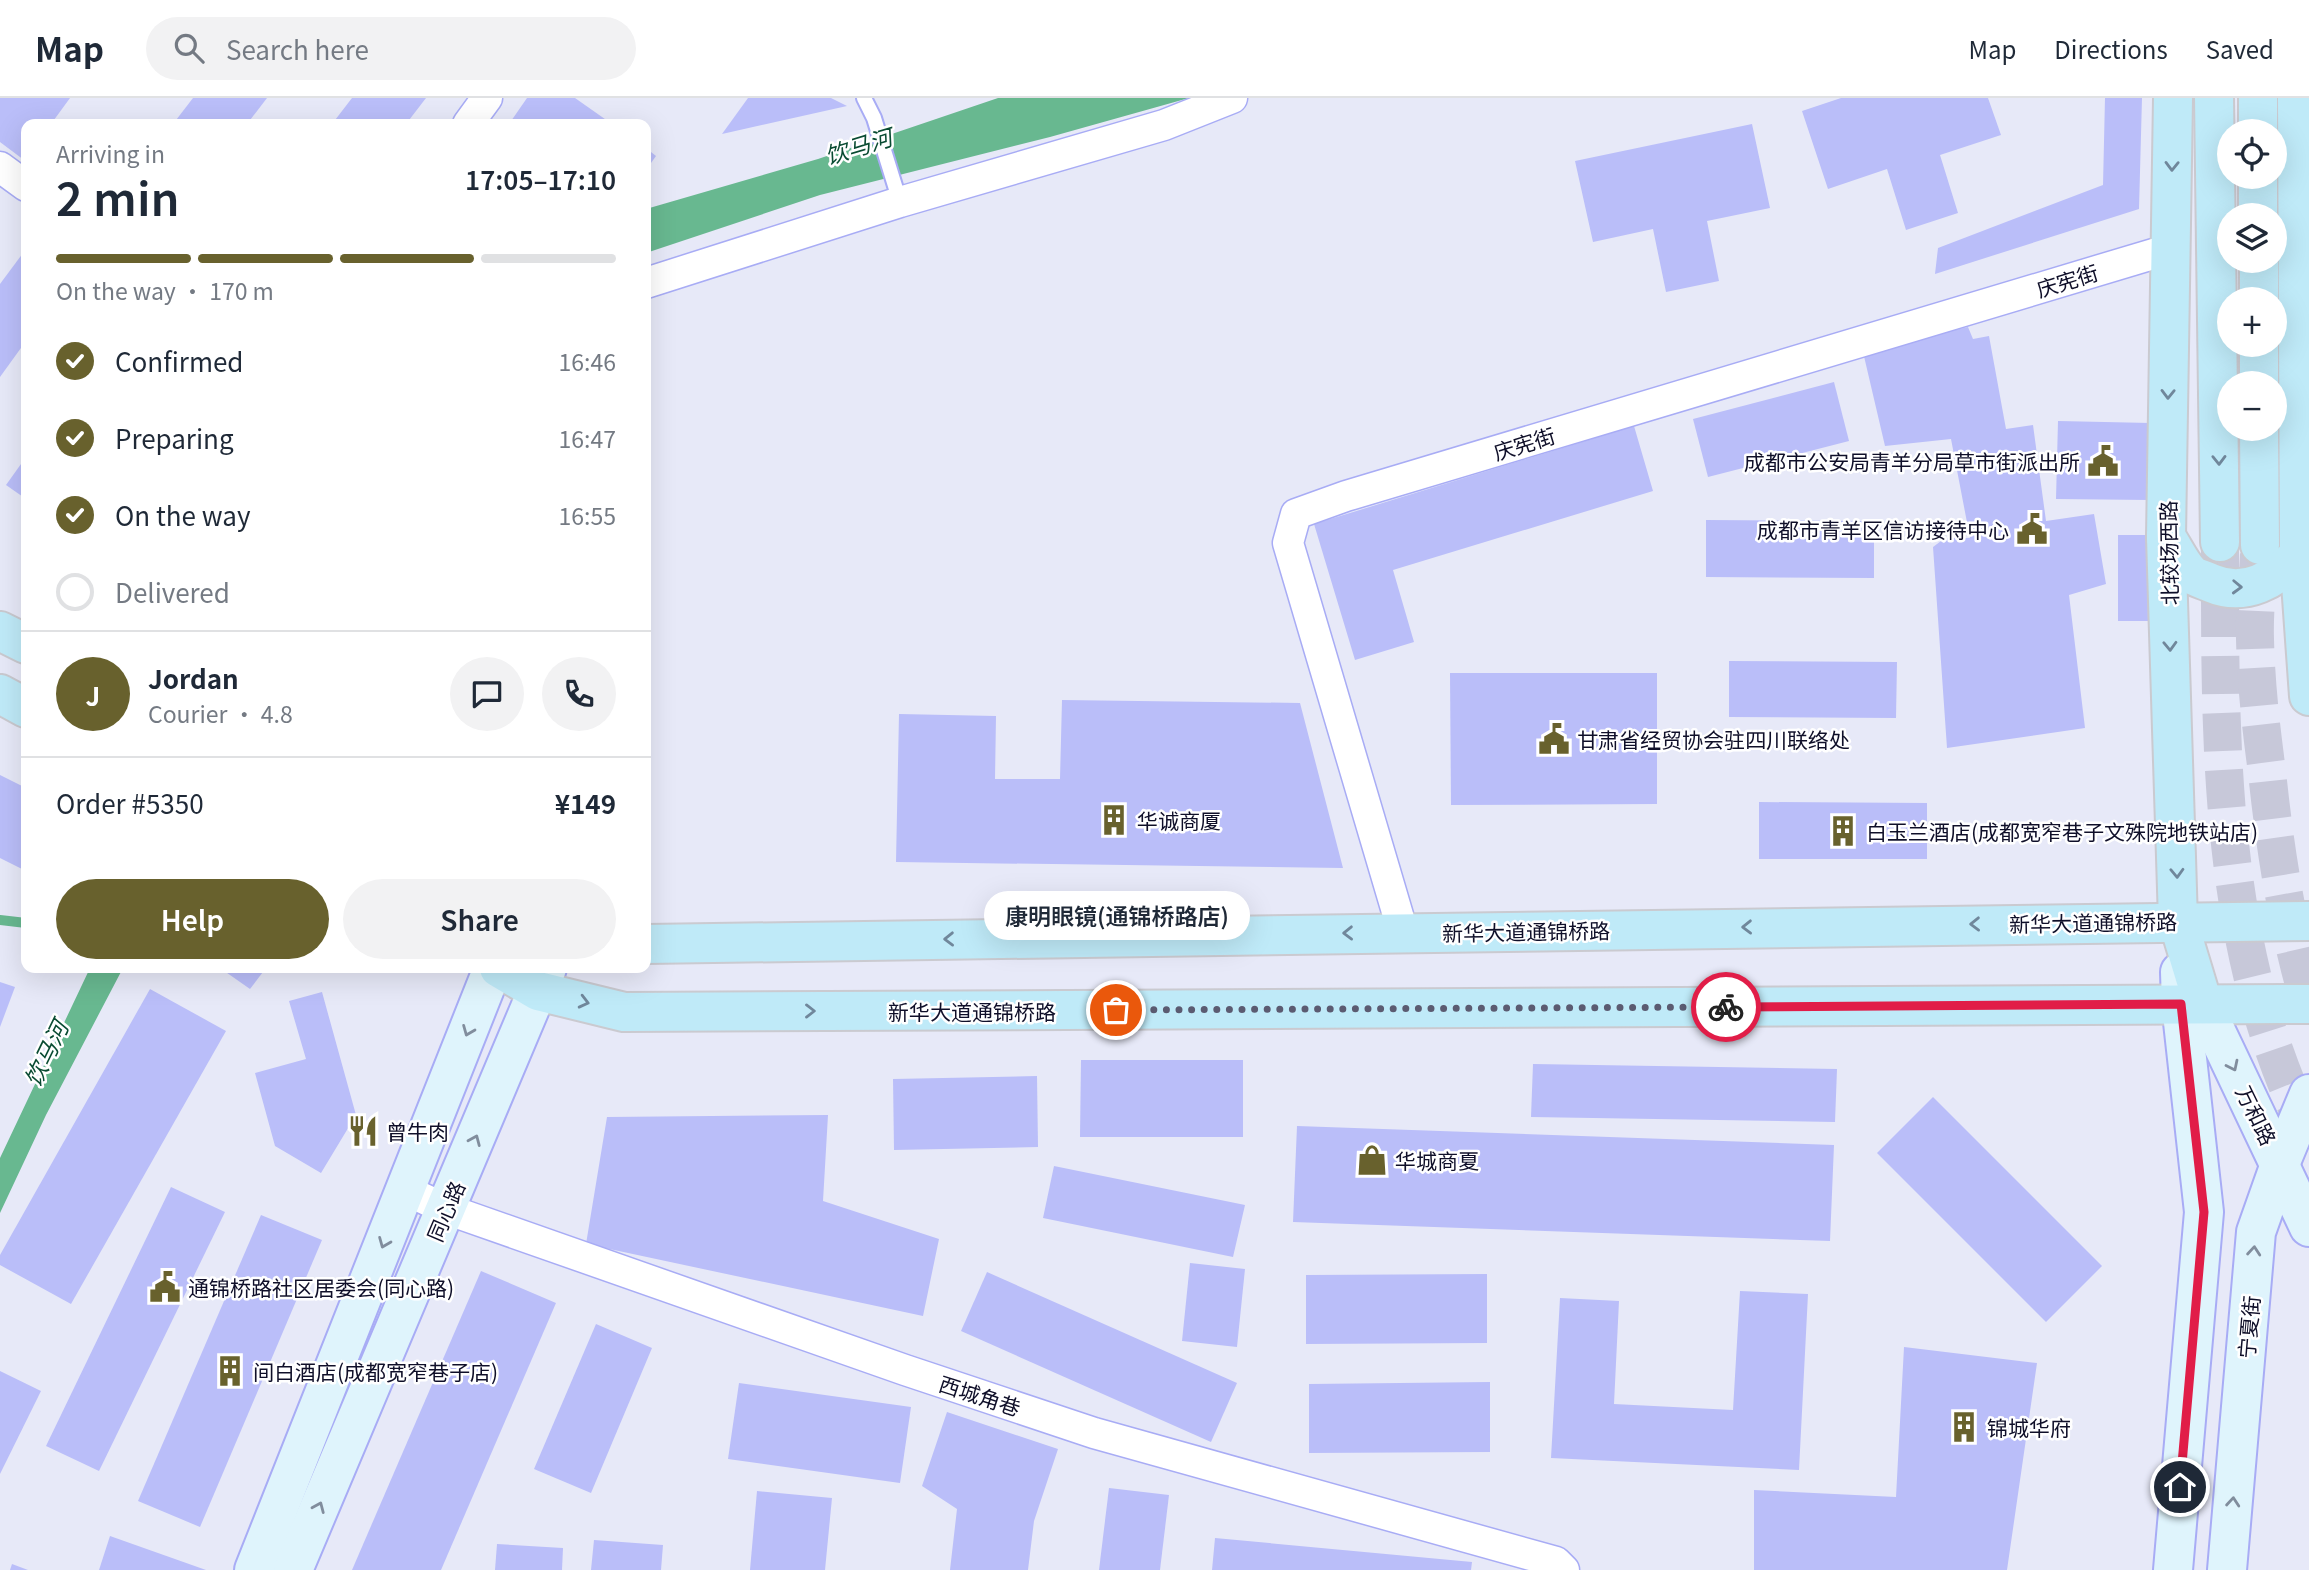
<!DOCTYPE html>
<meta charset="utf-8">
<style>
body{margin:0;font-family:Georgia,"Noto Sans SC",serif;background:#f2f2f3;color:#1f2937;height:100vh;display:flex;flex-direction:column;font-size:26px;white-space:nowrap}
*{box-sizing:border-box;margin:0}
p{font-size:23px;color:#747a83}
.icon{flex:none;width:38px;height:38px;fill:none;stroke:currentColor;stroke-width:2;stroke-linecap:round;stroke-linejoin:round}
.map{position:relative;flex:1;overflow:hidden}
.sheet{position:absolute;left:21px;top:21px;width:630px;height:854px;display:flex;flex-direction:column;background:#fff;border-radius:14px;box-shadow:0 7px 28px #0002}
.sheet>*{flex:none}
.controls{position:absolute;left:2217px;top:21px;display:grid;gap:14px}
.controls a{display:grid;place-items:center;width:70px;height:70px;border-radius:50%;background:#fff;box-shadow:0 7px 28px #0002;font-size:35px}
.pin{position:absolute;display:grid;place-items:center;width:60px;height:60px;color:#fff;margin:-30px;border:4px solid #fff;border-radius:50%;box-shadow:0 2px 7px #0007}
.courier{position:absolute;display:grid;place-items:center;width:70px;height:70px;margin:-35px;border:5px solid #e11d48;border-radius:50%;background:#fff;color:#222;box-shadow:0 2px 9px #0007}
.bubble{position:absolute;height:49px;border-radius:24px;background:#fff;box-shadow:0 7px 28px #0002;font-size:23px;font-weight:600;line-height:49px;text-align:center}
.overview em{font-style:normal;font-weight:600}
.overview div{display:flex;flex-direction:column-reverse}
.overview{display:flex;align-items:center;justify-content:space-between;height:119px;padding:0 35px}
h1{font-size:46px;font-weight:600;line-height:52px}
.bar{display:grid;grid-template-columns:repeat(4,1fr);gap:10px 7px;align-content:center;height:84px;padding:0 35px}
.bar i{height:9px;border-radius:5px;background:#e0e1e3}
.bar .current{background:#68612d}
.bar p{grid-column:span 4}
.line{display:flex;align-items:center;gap:18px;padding:0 35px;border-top:2px solid #e0e1e3}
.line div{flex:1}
.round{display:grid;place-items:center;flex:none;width:74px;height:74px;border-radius:37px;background:#f2f2f3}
ol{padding:0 35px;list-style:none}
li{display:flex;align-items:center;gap:21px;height:77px}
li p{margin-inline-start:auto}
li .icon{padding:7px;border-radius:50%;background:#68612d;color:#fff;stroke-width:4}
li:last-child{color:#747a83}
li i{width:38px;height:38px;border:4px solid #e0e1e3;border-radius:50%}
.action{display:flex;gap:14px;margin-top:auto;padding:14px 35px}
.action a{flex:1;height:80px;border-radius:42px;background:#68612d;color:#fff;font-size:28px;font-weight:600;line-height:80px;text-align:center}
.action a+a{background:#f2f2f3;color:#1f2937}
header{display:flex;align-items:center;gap:42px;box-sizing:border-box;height:98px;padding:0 35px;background:#fff;border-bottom:2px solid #e0e1e3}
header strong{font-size:33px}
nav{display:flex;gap:38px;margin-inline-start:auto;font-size:24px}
.search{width:490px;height:63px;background:#f2f2f3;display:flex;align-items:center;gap:18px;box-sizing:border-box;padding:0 24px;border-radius:38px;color:#747a83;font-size:26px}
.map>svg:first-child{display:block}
.water{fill:#68b890}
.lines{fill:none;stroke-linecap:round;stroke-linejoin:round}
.stream{stroke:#68b890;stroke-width:10}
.building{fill:#babef9}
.primary-tunnel{stroke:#c7c8d9;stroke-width:38;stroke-dasharray:38 19;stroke-linecap:butt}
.lane-casing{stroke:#a8acf5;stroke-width:18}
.street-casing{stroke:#a8acf5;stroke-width:33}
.secondary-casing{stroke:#a8acf5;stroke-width:42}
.primary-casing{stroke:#cacad0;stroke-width:42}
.lane{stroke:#fff;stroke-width:14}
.street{stroke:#fff;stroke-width:30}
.secondary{stroke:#dff4fc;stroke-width:38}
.primary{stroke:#bfeaf8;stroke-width:38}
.oneway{stroke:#70879b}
.oneway2{stroke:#818d9d}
.done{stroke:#5b5b71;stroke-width:7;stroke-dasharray:0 12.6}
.route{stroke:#e11d48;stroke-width:9}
.labels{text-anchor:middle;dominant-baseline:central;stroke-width:5;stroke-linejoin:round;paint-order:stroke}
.street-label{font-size:21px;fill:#0f0f29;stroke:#fff}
.poi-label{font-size:21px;fill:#0f0f29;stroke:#fff;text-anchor:start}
.water-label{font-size:23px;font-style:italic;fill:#094b32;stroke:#fff}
</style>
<header>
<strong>Map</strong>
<div class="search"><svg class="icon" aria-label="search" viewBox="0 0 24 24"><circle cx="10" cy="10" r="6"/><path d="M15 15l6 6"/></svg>Search here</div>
<nav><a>Map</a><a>Directions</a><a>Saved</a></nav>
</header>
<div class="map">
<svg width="2309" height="1472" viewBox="0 0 2309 1472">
<rect width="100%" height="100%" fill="#e7e9f8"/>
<g class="water">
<path d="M998,0H1189L1050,39L820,97L646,155V111L818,61Z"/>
<path d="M90,870H123L46,1017L0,1115V1060Z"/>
</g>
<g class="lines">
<path class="stream" d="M0,822L26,825"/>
</g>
<g class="building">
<path d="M0,0H70L51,26H26V59L24,62L0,44Z"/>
<path d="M193,0H267L247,26H173Z"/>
<path d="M352,0H426L406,26H332Z"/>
<path d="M527,0H575L612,26H509Z"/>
<path d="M748,0H831L847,8L722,36Z"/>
<path d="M1841,0H1988L2001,37L1940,57L1958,115L1906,132L1887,71L1828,91L1802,13Z"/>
<path d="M2105,0H2142L2139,111L1935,176L1938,150L2103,87Z"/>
<path d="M1752,26L1770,110L1707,123L1719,183L1666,194L1653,131L1593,144L1575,63Z"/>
<path d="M646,50L656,58L646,72Z"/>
<path d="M26,151V243L0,279V186Z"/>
<path d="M1968,229L1973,241L1989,238L2006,331L2033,327L2046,423L2094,416L2106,486L2069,497L2085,630L1947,650L1933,449L1945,440H1970L1951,341L1885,348L1863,254Z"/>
<path d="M1834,284L1849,343L1708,379L1693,321Z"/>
<path d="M2058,323L2151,325L2149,402L2056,401Z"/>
<path d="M1634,328L1653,393L1393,472L1414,544L1355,562L1314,426Z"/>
<path d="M26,359V401L6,387Z"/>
<path d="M1706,422L1874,423V480L1706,479Z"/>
<path d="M2118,437H2147L2148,523H2118Z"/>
<path d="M1729,563L1897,564L1896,620L1729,619Z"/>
<path d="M1450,575H1657V706L1451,707Z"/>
<path d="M1062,602L1300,605L1343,770L896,764L899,616L996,618L995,681H1060Z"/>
<path d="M0,677L26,690V773L0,760Z"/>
<path d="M1759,704L1927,705V761H1759Z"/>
<path d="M220,870H266L250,891Z"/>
<path d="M0,884L15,889L0,929Z"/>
<path d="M150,891L226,933L71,1206L0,1167V1157Z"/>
<path d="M322,894L356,1017L321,1075L275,1048L255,975L306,961L289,903Z"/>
<path d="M1081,962H1243V1039H1080Z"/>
<path d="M1533,966L1837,971L1835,1024L1531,1019Z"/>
<path d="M1037,978L1038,1049L894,1052L893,981Z"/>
<path d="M1933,999L2102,1168L2046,1224L1877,1055Z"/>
<path d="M828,1017L823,1103L939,1141L923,1218L586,1146L607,1019Z"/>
<path d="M1297,1028L1834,1047L1830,1143L1293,1124Z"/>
<path d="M1054,1068L1245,1107L1233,1159L1043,1120Z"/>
<path d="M171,1089L225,1114L99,1373L46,1348Z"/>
<path d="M261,1117L322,1142L200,1429L138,1403Z"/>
<path d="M1190,1165L1245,1171L1237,1249L1182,1243Z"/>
<path d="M481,1173L556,1205L441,1472H352Z"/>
<path d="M987,1174L1237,1285L1211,1344L961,1233Z"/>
<path d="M1487,1176V1245L1306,1246V1177Z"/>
<path d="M1740,1193L1808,1196L1799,1372L1551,1360L1560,1200L1619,1203L1614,1306L1733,1312Z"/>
<path d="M596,1226L652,1250L591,1395L534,1371Z"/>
<path d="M1904,1249L2037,1265L2007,1472H1754V1392L1896,1399Z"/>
<path d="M0,1273L41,1293L0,1376Z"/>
<path d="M1490,1284V1354L1309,1355V1286Z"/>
<path d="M739,1285L911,1309L900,1385L728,1361Z"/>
<path d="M947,1314L1058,1351L1034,1423L1028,1472H950L957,1411L922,1388Z"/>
<path d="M1109,1390L1169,1397L1160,1472H1099Z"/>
<path d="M757,1393L832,1400L825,1472H750Z"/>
<path d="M110,1438L206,1472H99Z"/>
<path d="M1215,1440L1472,1464L1471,1472H1212Z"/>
<path d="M594,1442L663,1447L661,1472H591Z"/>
<path d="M497,1446L563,1450L562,1472H495Z"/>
<path d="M12,1466L28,1472H10Z"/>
</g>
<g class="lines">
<g class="primary-tunnel">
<path d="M2220,444C2220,644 2217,852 2309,1035"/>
<path d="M2259,456C2258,484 2254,513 2255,541C2256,585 2261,630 2267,674C2275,751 2287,829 2309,904"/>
</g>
<defs>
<path id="lane" d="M864,0L874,20L900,104"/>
<g id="street">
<path d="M468,26L487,0"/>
<path d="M0,69L26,88"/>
<path d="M646,185L900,104L1164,27L1232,0"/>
<path d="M1403,834L1288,445L1296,416L1346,398L2170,151"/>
<path d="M405,1092L446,1111L905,1272L1094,1335L1556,1464L1564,1472"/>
</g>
<g id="secondary">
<path d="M2203,906L2309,1129"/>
<path d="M254,1472L493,870"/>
<path d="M293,1472L547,870"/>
<path d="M2173,1472L2204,1114L2181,906L2180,874"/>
<path d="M2227,1472L2256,1134L2280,1066L2309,996"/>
</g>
<g id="primary">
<path d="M2173,0L2166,439L2178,823L2203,906"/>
<path d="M2214,0L2220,444"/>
<path d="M2258,0V33"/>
<path d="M2297,0L2299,457L2309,598"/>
<path d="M2258,79V117"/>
<path d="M2259,163V201"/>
<path d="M2259,247V285"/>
<path d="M2259,331L2260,447"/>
<path d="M2166,439C2174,450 2181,467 2191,476C2196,480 2205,482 2211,485C2246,500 2275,481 2299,457"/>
<path d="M0,533L26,546"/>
<path d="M0,596L26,610"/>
<path d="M646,846L2309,823"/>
<path d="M499,870L538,893L624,914L2309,906"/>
</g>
</defs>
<use href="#lane" class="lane-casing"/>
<use href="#street" class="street-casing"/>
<use href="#secondary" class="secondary-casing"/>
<use href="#primary" class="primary-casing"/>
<use href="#lane" class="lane"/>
<use href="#street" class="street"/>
<use href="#secondary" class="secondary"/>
<use href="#primary" class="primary"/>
</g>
<defs><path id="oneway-chevron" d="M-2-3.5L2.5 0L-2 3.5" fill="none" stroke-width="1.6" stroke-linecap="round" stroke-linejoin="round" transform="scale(1.75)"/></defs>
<g class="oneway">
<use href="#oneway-chevron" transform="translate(2172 68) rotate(91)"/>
<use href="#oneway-chevron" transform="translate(2168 296) rotate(91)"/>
<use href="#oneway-chevron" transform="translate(2219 362) rotate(89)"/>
<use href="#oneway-chevron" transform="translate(2237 489) rotate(2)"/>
<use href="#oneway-chevron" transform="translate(2170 548) rotate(88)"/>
<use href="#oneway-chevron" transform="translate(2177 775) rotate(88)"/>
<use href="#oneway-chevron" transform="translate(1975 826) rotate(179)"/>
<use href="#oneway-chevron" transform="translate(1747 829) rotate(179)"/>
<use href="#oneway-chevron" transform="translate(1348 835) rotate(179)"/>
<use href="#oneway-chevron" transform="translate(949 841) rotate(179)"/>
<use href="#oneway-chevron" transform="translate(584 904) rotate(14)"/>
<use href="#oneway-chevron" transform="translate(810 913)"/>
</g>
<g class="oneway2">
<use href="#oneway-chevron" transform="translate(468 933) rotate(112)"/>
<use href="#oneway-chevron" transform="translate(2233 968) rotate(64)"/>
<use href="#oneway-chevron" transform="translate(475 1042) rotate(-67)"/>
<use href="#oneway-chevron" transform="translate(384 1145) rotate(112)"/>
<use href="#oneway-chevron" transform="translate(2254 1153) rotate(-85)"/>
<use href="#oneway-chevron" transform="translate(2233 1404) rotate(-85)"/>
<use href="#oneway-chevron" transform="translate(319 1409) rotate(-67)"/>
</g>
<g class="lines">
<path class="done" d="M1116,912L1726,909"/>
<path class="route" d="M1726,909L2181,906L2204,1114L2180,1389"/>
</g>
<defs>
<symbol id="civic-bare" viewBox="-9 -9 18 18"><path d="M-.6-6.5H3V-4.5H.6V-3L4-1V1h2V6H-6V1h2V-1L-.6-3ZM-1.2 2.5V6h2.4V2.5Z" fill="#68612d" stroke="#fff" stroke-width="2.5" paint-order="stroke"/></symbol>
<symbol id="building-bare" viewBox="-9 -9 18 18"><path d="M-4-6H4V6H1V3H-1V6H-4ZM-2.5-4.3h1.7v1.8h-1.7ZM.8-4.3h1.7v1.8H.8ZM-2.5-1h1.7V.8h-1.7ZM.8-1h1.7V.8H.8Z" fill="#68612d" stroke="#fff" stroke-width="2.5" paint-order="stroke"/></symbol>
<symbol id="restaurant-bare" viewBox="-9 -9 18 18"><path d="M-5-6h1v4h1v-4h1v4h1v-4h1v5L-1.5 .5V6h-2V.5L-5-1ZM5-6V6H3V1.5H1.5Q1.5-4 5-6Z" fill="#68612d" stroke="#fff" stroke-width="2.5" paint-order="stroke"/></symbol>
<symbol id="shop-bare" viewBox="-9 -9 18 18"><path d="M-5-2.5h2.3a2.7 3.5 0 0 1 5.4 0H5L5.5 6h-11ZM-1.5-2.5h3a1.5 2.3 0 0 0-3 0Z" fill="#68612d" stroke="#fff" stroke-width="2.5" paint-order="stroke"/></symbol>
</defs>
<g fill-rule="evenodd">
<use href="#civic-bare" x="2081" y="341" width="44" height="44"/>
<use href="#civic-bare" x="2010" y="409" width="44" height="44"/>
<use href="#civic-bare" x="1532" y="619" width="44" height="44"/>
<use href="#building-bare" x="1092" y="700" width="44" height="44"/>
<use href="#building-bare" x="1821" y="711" width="44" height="44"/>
<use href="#restaurant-bare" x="341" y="1011" width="44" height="44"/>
<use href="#shop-bare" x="1350" y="1040" width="44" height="44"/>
<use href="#civic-bare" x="143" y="1167" width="44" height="44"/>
<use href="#building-bare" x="208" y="1251" width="44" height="44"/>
<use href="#building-bare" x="1942" y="1307" width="44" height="44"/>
</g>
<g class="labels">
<g class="street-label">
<text transform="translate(2067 182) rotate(-17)">庆宪街</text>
<text transform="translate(1524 345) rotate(-17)">庆宪街</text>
<text transform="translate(2168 455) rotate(-91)">北较场西路</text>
<text transform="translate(2093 824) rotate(-1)">新华大道通锦桥路</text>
<text transform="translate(1526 833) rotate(-1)">新华大道通锦桥路</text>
<text x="972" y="913">新华大道通锦桥路</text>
<text transform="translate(2257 1017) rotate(64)">万和路</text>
<text transform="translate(445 1113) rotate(-67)">同心路</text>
<text transform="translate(2248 1229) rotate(-85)">宁夏街</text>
<text transform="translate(980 1297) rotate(18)">西城角巷</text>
</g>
<g class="poi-label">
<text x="2080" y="363" text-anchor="end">成都市公安局青羊分局草市街派出所</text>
<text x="2009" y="431" text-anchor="end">成都市青羊区信访接待中心</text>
<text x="1577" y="641">甘肃省经贸协会驻四川联络处</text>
<text x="1137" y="722">华诚商厦</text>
<text x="1866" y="733">白玉兰酒店(成都宽窄巷子文殊院地铁站店)</text>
<text x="386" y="1033">曾牛肉</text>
<text x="1395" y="1062">华城商夏</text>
<text x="188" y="1189">通锦桥路社区居委会(同心路)</text>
<text x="253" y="1273">间白酒店(成都宽窄巷子店)</text>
<text x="1987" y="1329">锦城华府</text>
</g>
<g class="water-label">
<text transform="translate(858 47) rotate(-17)">饮马河</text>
<text transform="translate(45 955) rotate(-64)">饮马河</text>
</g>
</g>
</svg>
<div class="controls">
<a><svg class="icon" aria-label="locate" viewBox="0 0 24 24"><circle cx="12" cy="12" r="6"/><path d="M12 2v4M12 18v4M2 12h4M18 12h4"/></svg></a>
<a><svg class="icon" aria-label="layers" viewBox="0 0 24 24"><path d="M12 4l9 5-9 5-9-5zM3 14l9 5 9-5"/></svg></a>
<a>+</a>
<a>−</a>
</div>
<div class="pin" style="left:1116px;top:912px;background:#ea580c"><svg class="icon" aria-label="bag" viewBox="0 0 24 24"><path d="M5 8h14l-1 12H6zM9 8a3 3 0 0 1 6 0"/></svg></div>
<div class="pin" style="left:2180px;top:1389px;background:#1f2937"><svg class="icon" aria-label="home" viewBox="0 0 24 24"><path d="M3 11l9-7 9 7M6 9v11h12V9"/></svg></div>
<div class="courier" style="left:1726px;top:909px"><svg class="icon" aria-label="bike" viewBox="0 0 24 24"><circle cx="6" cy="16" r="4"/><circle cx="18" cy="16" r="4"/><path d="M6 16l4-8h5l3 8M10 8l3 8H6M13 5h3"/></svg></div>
<div class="bubble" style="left:984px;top:793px;width:266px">康明眼镜(通锦桥路店)</div>
<section class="sheet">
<div class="overview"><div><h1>2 min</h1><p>Arriving in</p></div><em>17:05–17:10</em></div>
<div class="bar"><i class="current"></i><i class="current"></i><i class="current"></i><i></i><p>On the way · 170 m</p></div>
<ol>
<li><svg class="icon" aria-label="check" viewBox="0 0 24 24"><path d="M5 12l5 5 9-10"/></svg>Confirmed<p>16:46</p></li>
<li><svg class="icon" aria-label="check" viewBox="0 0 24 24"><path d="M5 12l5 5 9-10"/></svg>Preparing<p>16:47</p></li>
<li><svg class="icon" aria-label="check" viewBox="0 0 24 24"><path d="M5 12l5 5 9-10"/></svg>On the way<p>16:55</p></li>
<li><i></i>Delivered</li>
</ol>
<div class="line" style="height:126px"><b class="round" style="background:#68612d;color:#fff">J</b><div><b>Jordan</b><p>Courier · 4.8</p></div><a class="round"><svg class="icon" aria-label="chat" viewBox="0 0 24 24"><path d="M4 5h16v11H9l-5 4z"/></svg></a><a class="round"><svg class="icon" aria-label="phone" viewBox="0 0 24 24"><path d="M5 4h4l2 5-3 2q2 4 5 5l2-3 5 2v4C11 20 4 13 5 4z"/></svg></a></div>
<div class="line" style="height:91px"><div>Order #5350</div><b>¥149</b></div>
<div class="action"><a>Help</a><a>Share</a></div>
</section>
</div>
